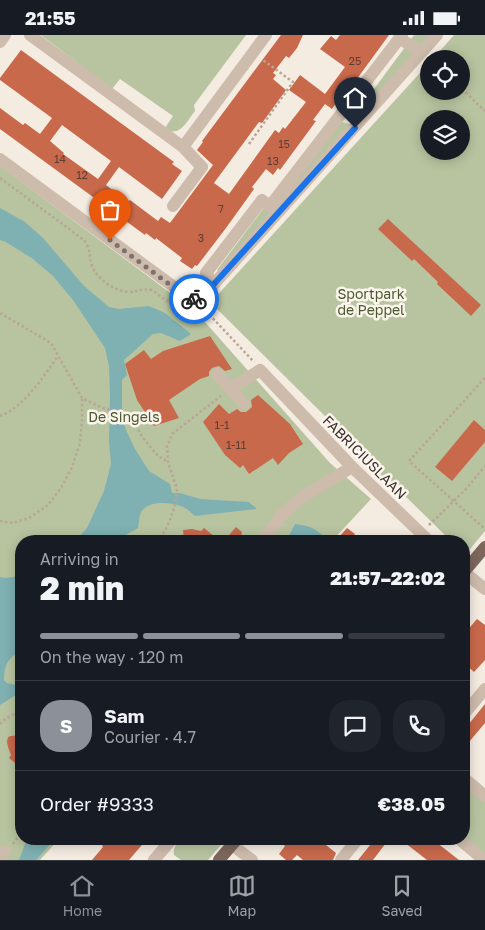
<!DOCTYPE html>
<meta charset="utf-8">
<style>
body{margin:0;font-family:"Golos Text",sans-serif;background:#20242c;color:#f1f3f6;height:100vh;display:flex;flex-direction:column;font-size:19px;white-space:nowrap}
*{box-sizing:border-box;margin:0}
p{font-size:16px;color:#9ea1a6}
.icon{flex:none;width:28px;height:28px;fill:none;stroke:currentColor;stroke-width:2;stroke-linecap:round;stroke-linejoin:round}
.map{position:relative;flex:1;overflow:hidden}
.sheet{position:absolute;left:15px;top:500px;width:455px;height:310px;display:flex;flex-direction:column;background:#171b24;border-radius:20px;box-shadow:0 2px 12px #0003}
.sheet>*{flex:none}
.controls{position:absolute;left:420px;top:15px;display:grid;gap:10px}
.controls a{display:grid;place-items:center;width:50px;height:50px;border-radius:50%;background:#171b24;box-shadow:0 2px 12px #0003;font-size:25px}
.pin{position:absolute;display:grid;place-items:center;width:42px;height:42px;color:#fff;margin:-51px -21px;border-radius:50% 50% 50% 0;rotate:-45deg;box-shadow:0 0 5px #0007}
.pin .icon{rotate:45deg}
.courier{position:absolute;display:grid;place-items:center;width:50px;height:50px;margin:-25px;border:4px solid #1a73e8;border-radius:50%;background:#fff;color:#222;box-shadow:0 1px 6px #0007}
.head em{font-style:normal;font-weight:800}
.head div{display:flex;flex-direction:column-reverse}
.head{display:flex;align-items:center;justify-content:space-between;height:85px;padding:0 25px}
h1{font-size:32px;font-weight:800;line-height:38px}
.bar{display:grid;grid-template-columns:repeat(4,1fr);gap:8px 5px;align-content:center;height:60px;padding:0 25px}
.bar i{height:6px;border-radius:4px;background:#363941}
.bar .active{background:#8c9099}
.bar p{grid-column:span 4}
.line{display:flex;align-items:center;gap:12px;padding:0 25px;border-top:1px solid #363941}
.line div{flex:1}
.round{display:grid;place-items:center;flex:none;width:52px;height:52px;border-radius:20px;background:#20242c}
.status{display:flex;justify-content:space-between;align-items:center;height:35px;padding:0 25px;background:#171b24;direction:ltr}
.status svg{height:14px;fill:currentColor}
.tab-bar{display:flex;justify-content:space-around;align-items:center;height:70px;border-top:1px solid #363941;background:#171b24;font-size:14px;color:#9ea1a6}
.tab-bar a{display:grid;justify-items:center;gap:2px}
.tab-bar .active{color:#8c9099}
.map>svg:first-child{display:block}
.green{fill:#b8c4a0;fill-rule:evenodd}
.water{fill:#7fb0b2}
.building{fill:#c8694b;fill-rule:evenodd}
.lines{fill:none;stroke-linecap:round;stroke-linejoin:round}
.path{stroke:#b9a596;stroke-width:2.5;stroke-dasharray:2.5 2.5;stroke-linecap:butt}
.minor{stroke:#cdbbac;stroke-width:12}
.major{stroke:#7d675c;stroke-width:12}
.done{stroke:#7c716b;stroke-width:5;stroke-dasharray:0 9}
.route{stroke:#1a73e8;stroke-width:6}
.labels{text-anchor:middle;dominant-baseline:central;stroke-width:5;stroke-linejoin:round;paint-order:stroke}
.number-label{font-size:11px;fill:#5e3e33}
.park-label{font-size:14px;fill:#4a5a2e;stroke:#fbf5ee}
.street-label{font-size:14px;fill:#3b302b;stroke:#fbf5ee}
</style>
<div class="status"><b>21:55</b><svg viewBox="0 0 49 12"><path d="M0 12V9h3v3zM5 12V6h3v6zM10 12V3h3v9zM15 12V0h3v12zM26 1h20v11H26zM47 4h2v5h-2z"/></svg></div>
<div class="map">
<svg width="485" height="825" viewBox="0 0 485 825">
<rect width="100%" height="100%" fill="#f4ebe1"/>
<g class="green">
<path d="M41,0H246L194,70L195,76C187,86 179,104 165,93L173,81L120,44L112,54Z"/>
<path d="M414,0H432L361,79L357,77Z"/>
<path d="M454,0H485V496L465,520L464,506H451L397,453L395,455L331,387L214,271L216,268L213,265L429,28V56H461V24H433ZM429,84H461V116H429Z"/>
<path d="M340,86L351,90L285,161Z"/>
<path d="M0,131L196,277L330,428L371,464L332,506H21V804H59L40,825H0Z"/>
<path d="M266,170L274,175L219,236L217,235Z"/>
<path d="M464,745L485,763V825H477L452,804H464Z"/>
<path d="M180,804H226L208,825H181L174,820C173,813 176,809 180,804Z"/>
</g>
<g class="water">
<path d="M0,173L25,187L43,203L84,251L109,272L119,274L149,271L165,278L191,299L180,306L161,298L153,299L124,325L127,340L122,345V384L127,397L135,414L149,436L170,449L172,458H180L200,464L249,467L257,474L195,481C191,478 188,474 183,472C171,467 149,465 141,477C139,481 139,488 138,493L115,506H75L87,493L104,456L111,429L109,406L110,360L109,331L105,313L73,265L53,241L33,224L6,207L0,205Z"/>
<path d="M295,489C311,491 317,494 328,506H286Z"/>
<path d="M21,541V615C7,625 5,628 4,645L7,648L16,650L18,654L16,660L0,670V542L6,543Z"/>
<path d="M27,804H55L36,825H19Z"/>
</g>
<g class="building">
<path d="M281,0H303L297,13L289,23L286,21L273,38L276,40L273,44L286,55L262,88L259,87L214,148L229,159L275,95L279,98L283,92L285,94L306,67L289,55L300,40L325,59L345,32L320,14L331,1L336,5L340,0H389L340,67L338,65L332,74L325,69L313,85L316,86L280,135L278,133L273,140L266,134L252,152L254,154L226,193L197,231L195,230L192,234L180,226L182,223L156,203L155,205L146,198L145,200L0,94V73L23,90L25,88L40,99L52,83L0,45V43L21,15L174,127L172,129L182,136L162,164L119,132L106,150L128,167L130,165L158,186L161,182L170,188L213,130L197,115L203,107L202,106ZM62,90L111,126L98,144L63,119L64,118L50,106Z"/>
<path d="M388,184L481,270L471,281L437,249L438,247L414,224L412,226L378,194Z"/>
<path d="M210,301L232,334L225,336L219,331L212,333L209,337V341L200,344L169,365L179,383L154,391L137,365L125,329L144,315L151,324L163,316Z"/>
<path d="M258,360L290,389L303,409L289,418L278,430L273,423L249,439L243,430L240,433L225,420L203,387L219,369L229,379L237,374L241,377H246L252,372L251,365Z"/>
<path d="M474,385L485,395V407L452,446L435,432Z"/>
<path d="M236,492L242,497L240,506H224Z"/>
<path d="M204,493L220,506H184L183,495L192,494L201,496Z"/>
<path d="M347,493L355,499L348,506H344L339,502Z"/>
<path d="M477,584L485,590V625L474,637L464,628V599Z"/>
<path d="M485,669V688L464,713V695Z"/>
<path d="M21,700V742L15,728L9,723L11,720L8,712L7,707L8,702L11,701Z"/>
<path d="M108,804H147L129,825H92L103,812L102,811Z"/>
<path d="M290,804H331L326,810L336,818L333,825H303L297,820L292,825H286L279,819L285,811L284,810Z"/>
<path d="M375,804H389L373,825H358Z"/>
<path d="M400,804H432L459,825H427Z"/>
</g>
<g class="lines">
<g class="path">
<path d="M462,54L485,76"/>
<path d="M249,109L293,47L263,25"/>
<path d="M0,143L84,205C92,217 88,220 92,231C97,244 114,256 129,257C138,257 141,253 152,255L192,284H199L207,278"/>
<path d="M206,276L254,327"/>
<path d="M0,278L51,308L82,363L102,373L126,378L133,385L143,403L158,421L168,427"/>
<path d="M485,343L409,426L485,494"/>
<path d="M0,381C23,373 44,341 58,321"/>
<path d="M0,486L13,488L29,483L48,470L61,453L72,432L80,408L82,386V363"/>
<path d="M429,490L467,453L485,431"/>
<path d="M156,506L165,496L170,485L174,473L177,457L176,451L168,427L167,411L173,398L221,361"/>
<path d="M0,689L2,686L21,675"/>
<path d="M13,809L21,798"/>
</g>
<g class="minor">
<path d="M30,0L183,112L266,0"/>
<path d="M399,3L421,17"/>
<path d="M0,7L5,0"/>
<path d="M0,124L189,263L198,265L214,249L437,0"/>
<path d="M173,171L202,132L183,112"/>
<path d="M270,171L402,0"/>
<path d="M214,249L206,238L262,165L270,171L275,177"/>
<path d="M217,339L244,369"/>
<path d="M230,354L260,335L352,432L429,506"/>
<path d="M262,506L283,479L302,462L352,432"/>
<path d="M464,537L485,554"/>
<path d="M464,679L485,654"/>
<path d="M464,743L485,761"/>
<path d="M459,804L484,825"/>
<path d="M232,810L252,825"/>
<path d="M0,823L5,816"/>
<path d="M154,825L172,804"/>
<path d="M341,825L358,804"/>
</g>
<g class="major">
<path d="M464,537L485,512"/>
<path d="M219,825L237,804"/>
</g>
</g>
<g class="lines">
<path class="done" d="M110,205L189,264H194"/>
<path class="route" d="M194,264L198,265L214,249L355,93"/>
</g>
<g class="labels">
<g class="number-label">
<text x="355" y="25">25</text>
<text x="284" y="108">15</text>
<text x="60" y="123">14</text>
<text x="273" y="125">13</text>
<text x="82" y="139">12</text>
<text x="221" y="173">7</text>
<text x="201" y="202">3</text>
<text x="222" y="389">1-1</text>
<text x="236" y="409">1-11</text>
</g>
<g class="park-label">
<text x="371" y="258">Sportpark<tspan x="371" dy="16">de Peppel</tspan></text>
<text x="124" y="381">De Singels</text>
</g>
<g class="street-label">
<text transform="translate(365 422) rotate(45)">FABRICIUSLAAN</text>
</g>
</g>
</svg>
<div class="controls">
<a><svg class="icon" aria-label="locate" viewBox="0 0 24 24"><circle cx="12" cy="12" r="6"/><path d="M12 2v4M12 18v4M2 12h4M18 12h4"/></svg></a>
<a><svg class="icon" aria-label="layers" viewBox="0 0 24 24"><path d="M12 4l9 5-9 5-9-5zM3 14l9 5 9-5"/></svg></a>
</div>
<div class="pin" style="left:110px;top:205px;background:#ea580c"><svg class="icon" aria-label="bag" viewBox="0 0 24 24"><path d="M5 8h14l-1 12H6zM9 8a3 3 0 0 1 6 0"/></svg></div>
<div class="pin" style="left:355px;top:93px;background:#1f2937"><svg class="icon" aria-label="home" viewBox="0 0 24 24"><path d="M3 11l9-7 9 7M6 9v11h12V9"/></svg></div>
<div class="courier" style="left:194px;top:264px"><svg class="icon" aria-label="bike" viewBox="0 0 24 24"><circle cx="6" cy="16" r="4"/><circle cx="18" cy="16" r="4"/><path d="M6 16l4-8h5l3 8M10 8l3 8H6M13 5h3"/></svg></div>
<section class="sheet">
<div class="head"><div><h1>2 min</h1><p>Arriving in</p></div><em>21:57–22:02</em></div>
<div class="bar"><i class="active"></i><i class="active"></i><i class="active"></i><i></i><p>On the way · 120 m</p></div>
<div class="line" style="height:90px"><b class="round" style="background:#8c9099;color:#fff">S</b><div><b>Sam</b><p>Courier · 4.7</p></div><a class="round"><svg class="icon" aria-label="chat" viewBox="0 0 24 24"><path d="M4 5h16v11H9l-5 4z"/></svg></a><a class="round"><svg class="icon" aria-label="phone" viewBox="0 0 24 24"><path d="M5 4h4l2 5-3 2q2 4 5 5l2-3 5 2v4C11 20 4 13 5 4z"/></svg></a></div>
<div class="line" style="height:65px"><div>Order #9333</div><b>€38.05</b></div>
</section>
</div>
<nav class="tab-bar">
<a class="active"><svg class="icon" aria-label="home" viewBox="0 0 24 24"><path d="M3 11l9-7 9 7M6 9v11h12V9"/></svg>Home</a>
<a><svg class="icon" aria-label="map" viewBox="0 0 24 24"><path d="M3 6l6-2 6 2 6-2v14l-6 2-6-2-6 2zM9 4v14M15 6v14"/></svg>Map</a>
<a><svg class="icon" aria-label="saved" viewBox="0 0 24 24"><path d="M7 4h10v16l-5-4-5 4z"/></svg>Saved</a>
</nav>
